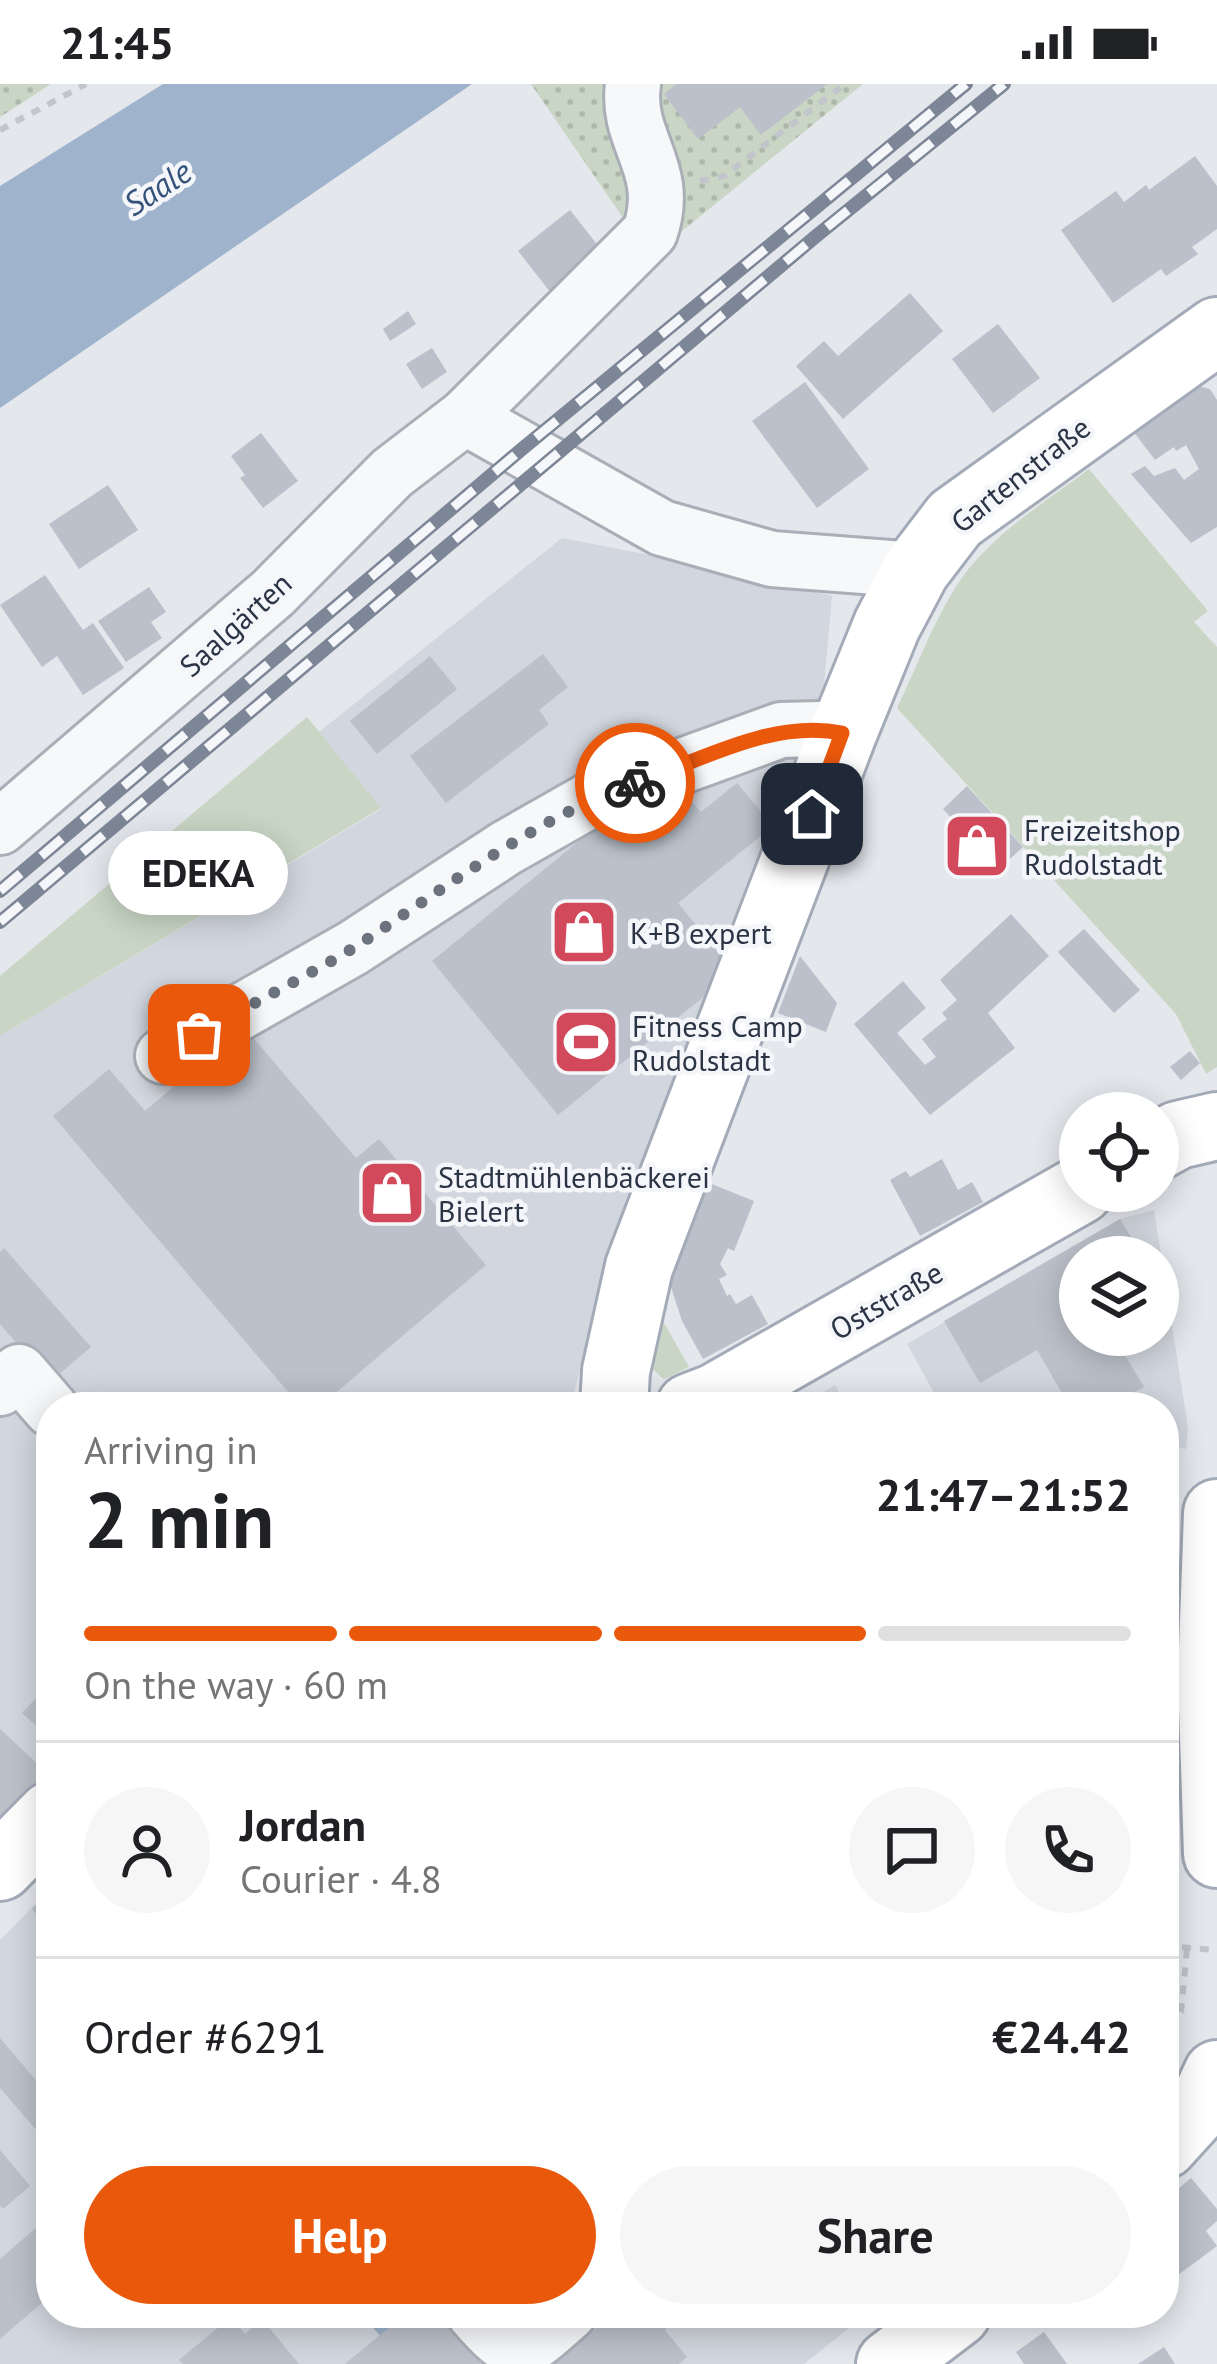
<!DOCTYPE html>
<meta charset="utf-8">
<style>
body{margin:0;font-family:"PT Sans",sans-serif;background:#f6f6f6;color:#202124;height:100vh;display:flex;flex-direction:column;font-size:45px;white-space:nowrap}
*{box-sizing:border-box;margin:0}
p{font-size:39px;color:#757577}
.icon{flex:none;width:66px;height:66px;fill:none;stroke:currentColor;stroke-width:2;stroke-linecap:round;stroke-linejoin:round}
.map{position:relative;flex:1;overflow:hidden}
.drawer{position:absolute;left:36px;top:1308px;width:1143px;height:936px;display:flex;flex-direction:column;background:#fff;border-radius:48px;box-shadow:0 6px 30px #0003}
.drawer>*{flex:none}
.fabs{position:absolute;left:1059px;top:1008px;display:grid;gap:24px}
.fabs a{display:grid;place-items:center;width:120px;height:120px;border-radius:50%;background:#fff;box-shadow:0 6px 30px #0003;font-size:60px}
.pin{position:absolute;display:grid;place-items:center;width:102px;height:102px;color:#fff;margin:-51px;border-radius:24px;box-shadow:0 6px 18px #0006}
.courier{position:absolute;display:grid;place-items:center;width:120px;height:120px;margin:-60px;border:9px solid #ea580c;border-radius:50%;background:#fff;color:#222;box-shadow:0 3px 15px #0007}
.bubble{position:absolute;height:84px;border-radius:42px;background:#fff;box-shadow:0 6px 30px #0003;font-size:39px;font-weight:700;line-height:84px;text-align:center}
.summary em{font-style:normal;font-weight:700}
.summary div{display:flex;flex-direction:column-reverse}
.summary{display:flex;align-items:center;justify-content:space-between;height:204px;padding:0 48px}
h1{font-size:78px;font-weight:700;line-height:90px}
.bar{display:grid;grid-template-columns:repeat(4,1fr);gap:18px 12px;align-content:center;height:144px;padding:0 48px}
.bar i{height:15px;border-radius:9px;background:#e0e0e0}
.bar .active{background:#ea580c}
.bar p{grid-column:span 4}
.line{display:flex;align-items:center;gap:30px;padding:0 48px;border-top:3px solid #e0e0e0}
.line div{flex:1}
.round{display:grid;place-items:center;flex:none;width:126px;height:126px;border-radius:63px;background:#f6f6f6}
.action{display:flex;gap:24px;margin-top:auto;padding:24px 48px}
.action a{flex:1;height:138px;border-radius:72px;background:#ea580c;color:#fff;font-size:48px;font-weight:700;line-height:138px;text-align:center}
.action a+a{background:#f6f6f6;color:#202124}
.status{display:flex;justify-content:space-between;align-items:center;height:84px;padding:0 60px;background:#fff;direction:ltr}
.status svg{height:33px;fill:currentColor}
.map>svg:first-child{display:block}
.built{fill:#d2d6de;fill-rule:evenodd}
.grass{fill:#c9d6c5}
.park{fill:url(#park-dots)}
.water{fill:#9fb4cc}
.building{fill:#bbc0ca}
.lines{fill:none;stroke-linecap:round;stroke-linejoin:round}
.minor-casing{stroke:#a9aeb7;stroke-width:60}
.major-casing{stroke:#a3abb8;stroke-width:72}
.path{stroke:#c2c5cb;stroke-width:6;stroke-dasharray:9 9;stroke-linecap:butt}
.minor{stroke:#f7f8fa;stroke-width:54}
.major{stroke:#fff;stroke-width:66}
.rail-casing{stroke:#7d8696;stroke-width:14}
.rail{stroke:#f4f6f9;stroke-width:9;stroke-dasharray:27;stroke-linecap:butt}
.done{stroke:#6c737f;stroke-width:12;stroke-dasharray:0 21.6}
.route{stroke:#ea580c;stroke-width:15}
.labels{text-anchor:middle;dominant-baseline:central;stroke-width:9;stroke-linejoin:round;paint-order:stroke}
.street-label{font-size:30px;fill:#2b3445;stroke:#f4f6f9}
.poi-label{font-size:30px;fill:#2b3445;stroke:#f4f6f9;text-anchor:start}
.water-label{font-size:33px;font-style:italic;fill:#34527a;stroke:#f4f6f9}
</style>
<div class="status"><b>21:45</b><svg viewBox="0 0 49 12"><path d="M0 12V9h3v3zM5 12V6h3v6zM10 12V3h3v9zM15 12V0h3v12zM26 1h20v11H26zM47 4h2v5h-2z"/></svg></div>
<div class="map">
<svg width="1217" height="2280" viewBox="0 0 1217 2280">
<defs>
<pattern id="park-dots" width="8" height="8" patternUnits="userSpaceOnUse" patternTransform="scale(3)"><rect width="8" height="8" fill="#c9d6c5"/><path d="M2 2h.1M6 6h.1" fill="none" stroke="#adb8ab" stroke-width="1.8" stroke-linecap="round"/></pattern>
</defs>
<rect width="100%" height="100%" fill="#e4e7ec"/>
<g class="built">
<path d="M562,454L747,490L832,512L824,602L840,600L681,1021L612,1159L573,1313L554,1323H51V1686L0,1738V952L381,725L319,648Z"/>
<path d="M1154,1126L1188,1344L1186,1365L1164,1362V1323H961L958,1318L942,1323L907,1260L1120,1135ZM1080,1173H1158V1251H1080Z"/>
<path d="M835,1301L847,1323H796L808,1317Z"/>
<path d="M1164,1543L1172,1544L1176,1605L1172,1854L1164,1922Z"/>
<path d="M51,1804V2229H868L804,2280H0V1856Z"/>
</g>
<g class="grass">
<path d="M1089,385L1208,527L1194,538L1217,563V983L1206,990L1176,930L897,624C916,585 932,541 955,504C987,453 1043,420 1089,385Z"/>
<path d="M307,633L381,724L0,952V892Z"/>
<path d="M650,1214L689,1283L664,1295L648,1281Z"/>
</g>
<g class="park">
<path d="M0,0H51L0,33Z"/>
<path d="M531,0H863L650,173Z"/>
</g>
<g class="water">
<path d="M163,0H472L0,324V102Z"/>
<path d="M360,2229H462L472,2241L428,2280H405Z"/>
</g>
<g class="building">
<path d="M676,0H827L761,51L740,23L698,55L664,10Z"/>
<path d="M1195,72L1217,102V145L1192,163L1198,170L1166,192L1161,185L1113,219L1061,146L1116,107L1124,118L1146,101L1149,106Z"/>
<path d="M570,126L607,173L555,214L518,167Z"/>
<path d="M910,209L943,247L843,335L796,282L824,257L838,272Z"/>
<path d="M408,227L416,240L390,257L383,245Z"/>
<path d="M998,240L1040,294L993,329L952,275Z"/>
<path d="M432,264L447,288L422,305L406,280Z"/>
<path d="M805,298L869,385L817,424L752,337Z"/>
<path d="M1194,301L1210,305L1217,316V443L1191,459L1131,390L1145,382L1154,392L1175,384L1184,396L1199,385L1186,361L1176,367L1174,363L1155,376L1133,347Z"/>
<path d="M261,349L298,397L263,424L240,394L245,391L231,372Z"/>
<path d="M108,401L138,446L79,485L49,440Z"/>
<path d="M45,491L83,546L93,539L124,584L83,611L57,572L42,583L0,521Z"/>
<path d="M149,503L166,528L151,538L162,554L126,578L98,537Z"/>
<path d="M543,570L568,603L539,626L549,640L446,719L410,672Z"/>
<path d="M430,572L457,605L377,670L350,637Z"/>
<path d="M737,699L773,742L678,819L734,888L558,1031L432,877L629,716L644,736L682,706L701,728Z"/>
<path d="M967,702L1023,763L999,785L943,725Z"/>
<path d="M1011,830L1049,872L988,929L1015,964L930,1031L854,940L903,897L926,924L897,949L925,981L936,973L922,955L947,935L942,929L957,916L940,896Z"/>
<path d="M1084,845L1140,906L1114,929L1058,868Z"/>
<path d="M800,872L837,919L826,948L778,929Z"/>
<path d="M244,943L356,1074L379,1055L486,1181L319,1323H301L53,1032L109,985L145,1027Z"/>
<path d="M1190,967L1200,979L1181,996L1170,983Z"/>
<path d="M942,1075L958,1106L972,1098L983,1118L920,1152L890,1096L906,1087L910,1093Z"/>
<path d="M709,1099L754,1117L734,1167L728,1164L720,1180L727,1191L719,1195L727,1212L730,1210L736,1220L752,1211L768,1240L703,1275L682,1237L670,1200Z"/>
<path d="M1120,1135L1143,1173H1080V1251H1113L1144,1303L1109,1323H1070L1037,1266L980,1299L944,1237Z"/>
<path d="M4,1164L91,1263L50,1298L0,1240V1168Z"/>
<path d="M51,1598V1655L22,1629Z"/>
<path d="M0,1645L46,1688L0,1736Z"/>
<path d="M51,1805V1849L32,1825Z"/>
<path d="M0,1954L51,2014V2063L0,2004Z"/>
<path d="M0,2066L30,2102L3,2125L0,2122Z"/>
<path d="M1191,2094L1217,2125V2137L1206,2147L1217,2162L1178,2191L1164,2174V2117Z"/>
<path d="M51,2131V2211L0,2255V2175Z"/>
<path d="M407,2229H439L481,2280H345Z"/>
<path d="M614,2229H685L665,2246L687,2273L679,2280H554Z"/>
<path d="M231,2233L245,2250L262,2235L299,2280H183L179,2276Z"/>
<path d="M1044,2248L1067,2280H1024L1016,2268Z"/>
<path d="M1164,2263L1175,2280H1138Z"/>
</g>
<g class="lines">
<defs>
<g id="minor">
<path d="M465,333L650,148C672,84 625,57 633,0"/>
<path d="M0,743L273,509L392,389L465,333L662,444L772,475L916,486"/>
<path d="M163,972L353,864L506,764L594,714L781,646L820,645L843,649"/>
<path d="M0,1304L19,1288L51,1325"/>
<path d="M1164,1601L1211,1593"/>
<path d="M474,2229C518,2280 521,2271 569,2229"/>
</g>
<g id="major">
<path d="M1158,1062L1178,1051L1217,1042"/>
<path d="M614,1323L616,1287L639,1183L843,649L887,541L916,486L955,435L1217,247"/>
<path d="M690,1323L716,1313L1080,1106"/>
<path d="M1217,1429L1211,1593L1217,1770"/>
<path d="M0,1783L51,1731"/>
<path d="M1164,2061L1205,2016L1217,1990"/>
<path d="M890,2280L957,2229"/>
</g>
</defs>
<use href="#minor" class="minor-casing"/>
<use href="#major" class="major-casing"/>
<g class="path">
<path d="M0,46L86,0"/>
<path d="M700,97L724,92L845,0"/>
<path d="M1164,1862L1217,1866"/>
<path d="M1164,1960L1181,1928L1187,1865"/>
</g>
<use href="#minor" class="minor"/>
<use href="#major" class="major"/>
<defs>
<g id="rail">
<path d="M0,807L522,365L966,0"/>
<path d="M0,838L815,153L1004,0"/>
</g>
</defs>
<use href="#rail" class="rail-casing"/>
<use href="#rail" class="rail"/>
</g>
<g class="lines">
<path class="done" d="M199,951C251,919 307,893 358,861C447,803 534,735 635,699"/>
<path class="route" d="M635,699C701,677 771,635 842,649L812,730"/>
</g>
<defs>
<symbol id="shop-square" viewBox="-11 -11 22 22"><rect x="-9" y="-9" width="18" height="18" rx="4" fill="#d1495b" stroke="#f4f6f9"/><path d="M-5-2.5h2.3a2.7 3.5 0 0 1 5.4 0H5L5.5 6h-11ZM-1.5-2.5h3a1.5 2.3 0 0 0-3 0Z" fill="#fff"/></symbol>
<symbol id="stadium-square" viewBox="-11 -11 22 22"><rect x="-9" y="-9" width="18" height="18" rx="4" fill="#d1495b" stroke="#f4f6f9"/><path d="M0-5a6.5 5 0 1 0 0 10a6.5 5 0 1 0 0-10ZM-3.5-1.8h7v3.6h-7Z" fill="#fff"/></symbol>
</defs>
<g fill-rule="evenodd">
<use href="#shop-square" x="939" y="724" width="76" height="76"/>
<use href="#shop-square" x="546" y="810" width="76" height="76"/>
<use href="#stadium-square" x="548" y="920" width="76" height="76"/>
<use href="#shop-square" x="354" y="1071" width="76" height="76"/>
</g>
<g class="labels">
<g class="street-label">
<text transform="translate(1020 390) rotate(-38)">Gartenstraße</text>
<text transform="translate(235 540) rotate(-42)">Saalgärten</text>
<text transform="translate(886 1216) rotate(-30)">Oststraße</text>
</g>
<g class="poi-label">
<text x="1024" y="745">Freizeitshop<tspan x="1024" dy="34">Rudolstadt</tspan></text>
<text x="630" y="848">K+B expert</text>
<text x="632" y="941">Fitness Camp<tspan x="632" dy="34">Rudolstadt</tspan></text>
<text x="438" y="1092">Stadtmühlenbäckerei<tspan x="438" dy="34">Bielert</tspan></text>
</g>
<g class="water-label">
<text transform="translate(157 103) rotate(-33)">Saale</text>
</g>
</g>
</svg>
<div class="fabs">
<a><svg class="icon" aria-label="locate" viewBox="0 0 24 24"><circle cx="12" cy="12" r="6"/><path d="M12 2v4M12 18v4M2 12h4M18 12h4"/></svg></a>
<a><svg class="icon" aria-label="layers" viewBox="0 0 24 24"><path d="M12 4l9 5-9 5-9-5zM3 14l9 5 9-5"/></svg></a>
</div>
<div class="pin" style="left:199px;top:951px;background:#ea580c"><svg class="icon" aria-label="bag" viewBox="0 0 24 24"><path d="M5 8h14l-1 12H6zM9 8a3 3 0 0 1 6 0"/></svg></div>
<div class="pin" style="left:812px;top:730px;background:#1f2937"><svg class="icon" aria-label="home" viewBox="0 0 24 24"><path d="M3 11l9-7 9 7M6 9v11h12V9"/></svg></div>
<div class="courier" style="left:635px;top:699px"><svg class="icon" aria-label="bike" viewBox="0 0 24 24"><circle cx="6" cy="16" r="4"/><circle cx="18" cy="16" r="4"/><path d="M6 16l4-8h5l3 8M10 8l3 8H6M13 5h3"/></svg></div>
<div class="bubble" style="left:108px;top:747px;width:180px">EDEKA</div>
<section class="drawer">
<div class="summary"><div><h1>2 min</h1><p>Arriving in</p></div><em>21:47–21:52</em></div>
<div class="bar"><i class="active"></i><i class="active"></i><i class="active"></i><i></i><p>On the way · 60 m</p></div>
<div class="line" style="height:216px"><a class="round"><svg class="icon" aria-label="person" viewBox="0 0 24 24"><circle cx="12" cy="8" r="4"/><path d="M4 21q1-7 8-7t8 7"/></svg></a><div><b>Jordan</b><p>Courier · 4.8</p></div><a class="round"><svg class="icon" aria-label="chat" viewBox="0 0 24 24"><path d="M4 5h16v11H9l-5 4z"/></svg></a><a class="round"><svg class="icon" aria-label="phone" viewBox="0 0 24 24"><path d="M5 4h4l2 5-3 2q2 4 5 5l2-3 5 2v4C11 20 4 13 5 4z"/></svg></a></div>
<div class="line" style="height:156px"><div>Order #6291</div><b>€24.42</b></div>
<div class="action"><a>Help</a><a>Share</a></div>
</section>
</div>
